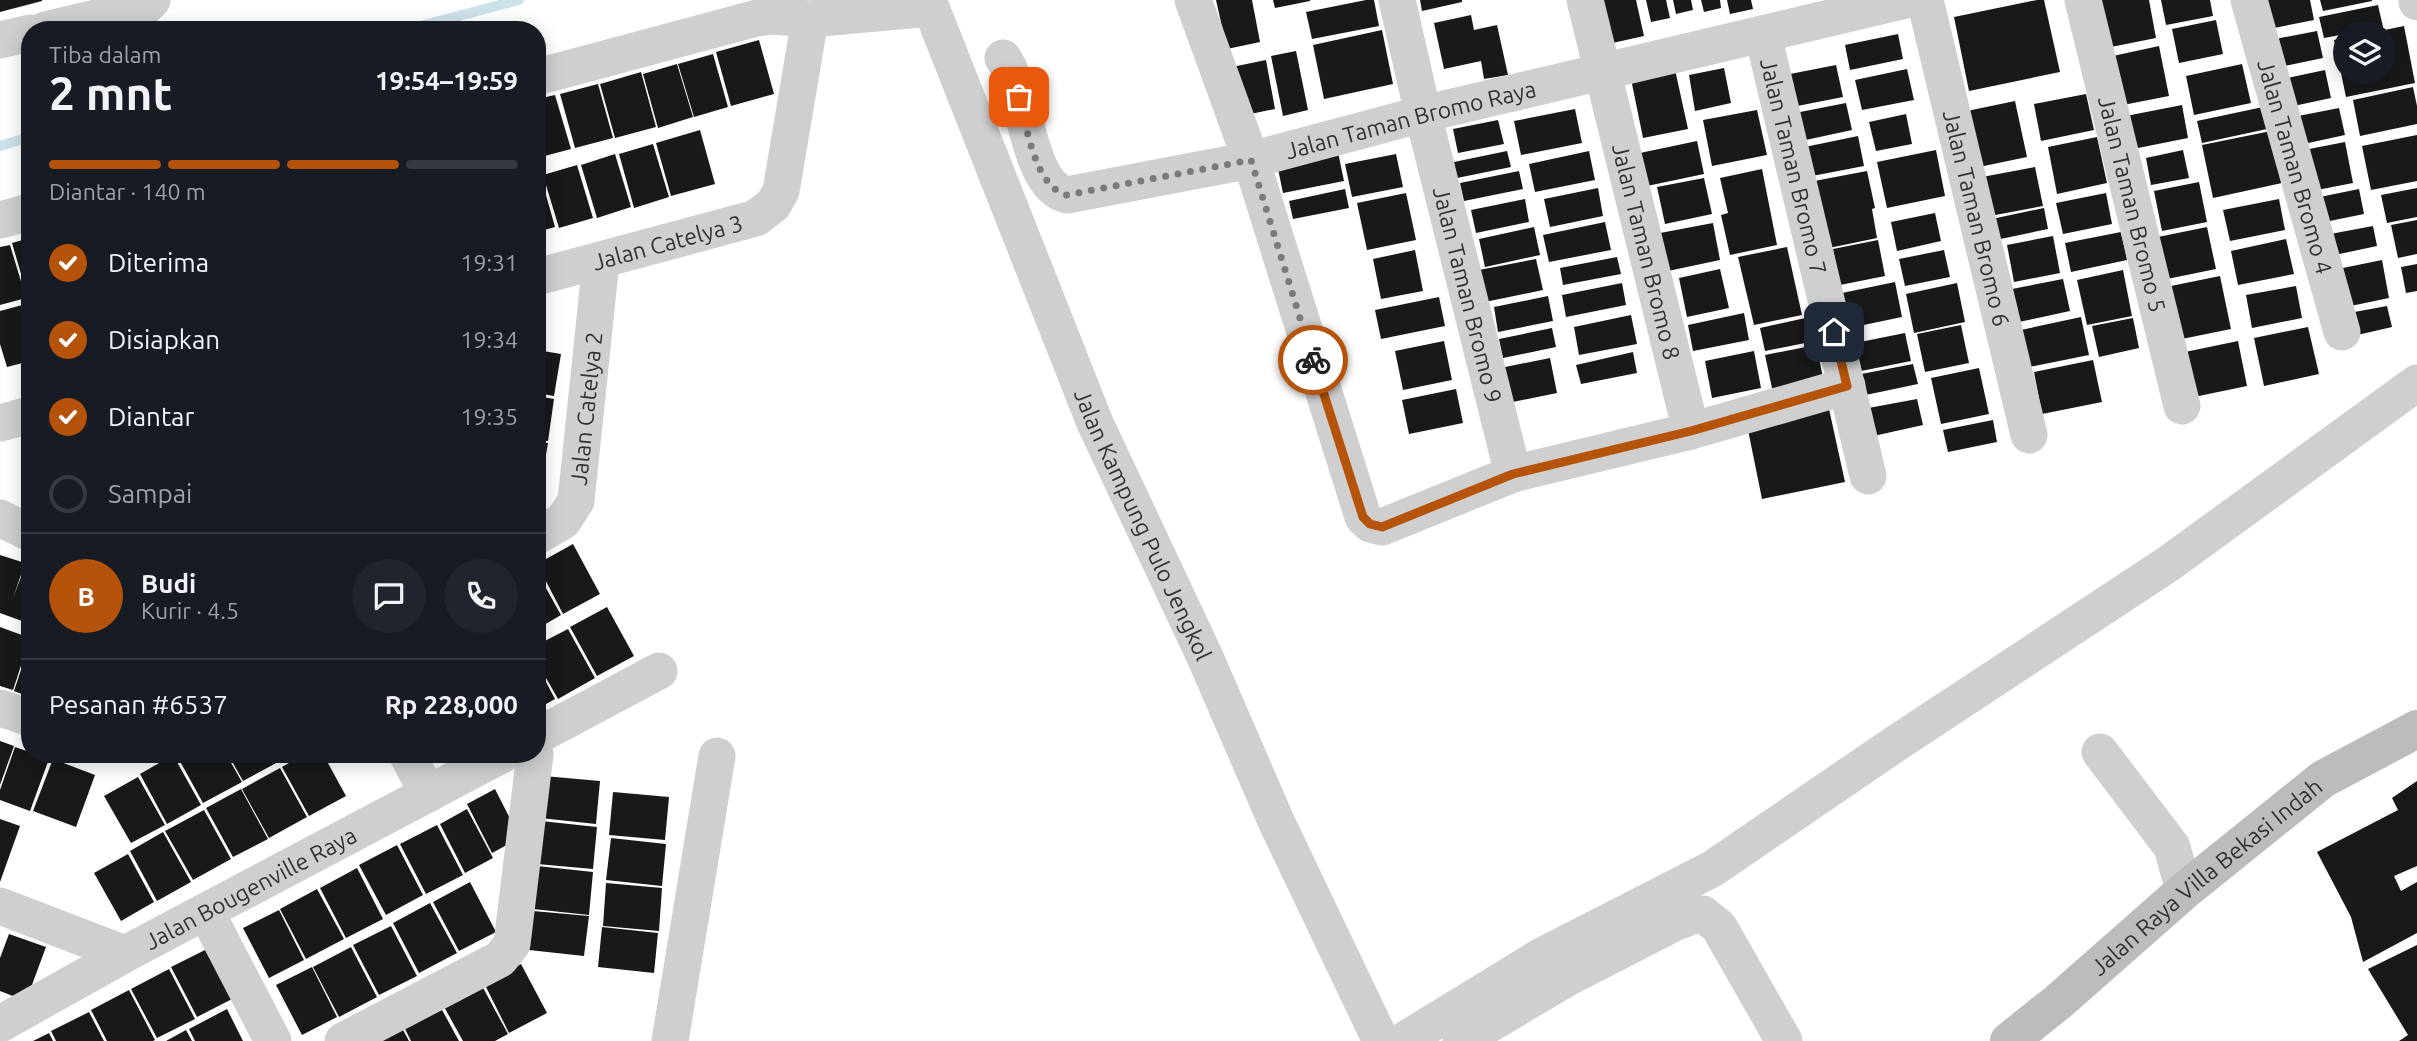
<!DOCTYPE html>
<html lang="id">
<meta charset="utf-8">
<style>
body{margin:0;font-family:Ubuntu,sans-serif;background:#20242c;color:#f1f3f6;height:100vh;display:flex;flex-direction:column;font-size:26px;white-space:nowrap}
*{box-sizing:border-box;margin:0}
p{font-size:23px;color:#9ea1a6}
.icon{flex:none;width:38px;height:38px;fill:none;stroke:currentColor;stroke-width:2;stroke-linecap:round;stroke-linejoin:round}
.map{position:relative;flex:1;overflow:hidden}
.panel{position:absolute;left:21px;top:21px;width:525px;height:742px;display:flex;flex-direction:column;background:#171b24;border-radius:28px;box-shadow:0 4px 18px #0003}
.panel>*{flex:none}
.buttons{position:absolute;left:2333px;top:21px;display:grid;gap:14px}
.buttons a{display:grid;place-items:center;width:63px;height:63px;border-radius:50%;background:#171b24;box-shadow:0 4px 18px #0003;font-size:35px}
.pin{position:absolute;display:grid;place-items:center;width:60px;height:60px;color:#fff;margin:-30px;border-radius:14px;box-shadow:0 4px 10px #0006}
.courier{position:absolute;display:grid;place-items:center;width:70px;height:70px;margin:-35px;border:5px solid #b45309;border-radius:50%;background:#fff;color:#222;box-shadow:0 2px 9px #0007}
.overview em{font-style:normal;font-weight:700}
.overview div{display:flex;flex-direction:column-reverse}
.overview{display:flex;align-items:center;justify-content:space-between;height:119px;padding:0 28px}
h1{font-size:46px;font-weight:700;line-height:52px}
.bar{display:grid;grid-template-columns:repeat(4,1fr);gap:10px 7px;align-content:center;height:84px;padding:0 28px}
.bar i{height:9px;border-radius:5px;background:#363941}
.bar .selected{background:#b45309}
.bar p{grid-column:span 4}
.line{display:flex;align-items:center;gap:18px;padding:0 28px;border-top:2px solid #363941}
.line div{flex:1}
.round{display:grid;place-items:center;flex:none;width:74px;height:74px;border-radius:37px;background:#20242c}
ol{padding:0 28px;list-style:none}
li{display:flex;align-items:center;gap:21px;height:77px}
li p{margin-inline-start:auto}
li .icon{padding:7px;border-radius:50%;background:#b45309;color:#fff;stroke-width:4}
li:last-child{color:#9ea1a6}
li i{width:38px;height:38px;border:4px solid #363941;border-radius:50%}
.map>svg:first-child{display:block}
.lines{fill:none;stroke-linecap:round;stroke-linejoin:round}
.stream{stroke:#cde1ea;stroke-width:10}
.building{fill:#191919}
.street{stroke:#cfcfcf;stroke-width:37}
.secondary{stroke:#bcbcbc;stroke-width:38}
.done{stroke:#7a7a7a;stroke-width:7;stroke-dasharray:0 12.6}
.route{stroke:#b45309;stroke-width:9}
.labels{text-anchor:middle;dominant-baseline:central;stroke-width:7;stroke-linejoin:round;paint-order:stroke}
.street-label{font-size:23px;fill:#323232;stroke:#fff}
</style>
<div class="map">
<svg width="2417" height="1041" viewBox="0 0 2417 1041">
<rect width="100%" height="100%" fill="#fff"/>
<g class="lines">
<g class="stream">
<path d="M405,30L519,0"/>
<path d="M0,146L30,137"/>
</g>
</g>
<g class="building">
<path d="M0,0H42V1L0,12Z"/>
<path d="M1216,0H1252L1260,42L1227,49Z"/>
<path d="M1273,0H1310V1L1275,8Z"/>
<path d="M1366,0H1374L1379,26L1312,39L1306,12Z"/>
<path d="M1420,0H1462V2L1422,11Z"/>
<path d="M1599,0H1636L1644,36L1608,44Z"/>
<path d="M1646,0H1666L1670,18L1651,22Z"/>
<path d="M1673,0H1691L1693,10L1676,14Z"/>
<path d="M1701,0H1720L1721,8L1704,12Z"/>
<path d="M1727,0H1751L1753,9L1730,14Z"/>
<path d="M2037,0H2044L2060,72L1969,91L1954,17Z"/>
<path d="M2096,0H2149L2156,38L2106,48Z"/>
<path d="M2161,0H2210L2213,16L2166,25Z"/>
<path d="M2263,0H2310L2314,20L2269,29Z"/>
<path d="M2320,0H2372V1L2323,11Z"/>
<path d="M2378,5L2383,27L2324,38L2319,17Z"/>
<path d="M1471,15L1474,30L1497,25L1508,75L1484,79L1481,61L1444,69L1434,23Z"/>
<path d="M2216,20L2223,54L2179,63L2172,29Z"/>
<path d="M2404,26L2415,83L2346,97L2334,40L2345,38V72H2384V33L2375,32Z"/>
<path d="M1382,30L1393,84L1324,99L1313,45Z"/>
<path d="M2317,31L2323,58L2280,67L2275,39Z"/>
<path d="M1898,34L1903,59L1850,70L1845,45Z"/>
<path d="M759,40L774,94L731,106L716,52Z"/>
<path d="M2159,46L2169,96L2123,105L2113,56Z"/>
<path d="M1296,51L1308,110L1283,116L1271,56Z"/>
<path d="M713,54L728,107L694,117L678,64Z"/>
<path d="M1266,60L1275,109L1241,116L1232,67Z"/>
<path d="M677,64L693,117L658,128L643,74Z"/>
<path d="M2242,64L2251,103L2194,115L2186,76Z"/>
<path d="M1674,65L1688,129L1643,138L1630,74Z"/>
<path d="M1836,65L1843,97L1792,107L1785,75Z"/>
<path d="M1724,68L1731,103L1695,111L1689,75Z"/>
<path d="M1907,69L1914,100L1862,110L1855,80Z"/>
<path d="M2325,70L2331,98L2289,107L2282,79Z"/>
<path d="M641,72L656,127L615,138L600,84Z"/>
<path d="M598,84L613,138L575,148L560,94Z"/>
<path d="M2413,87L2417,106V124L2360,136L2353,100Z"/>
<path d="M2086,94L2094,130L2041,141L2034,104Z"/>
<path d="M555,95L571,149L537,158V99Z"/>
<path d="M2015,101L2027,157L1979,167L1967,111Z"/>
<path d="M1846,103L1852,130L1801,141L1795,113Z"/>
<path d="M2182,105L2188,138L2133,149L2126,116Z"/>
<path d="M2263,107L2267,129L2202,143L2197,121Z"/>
<path d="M2339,108L2345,135L2299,145L2293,117Z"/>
<path d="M1575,109L1582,143L1521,155L1514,121Z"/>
<path d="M1757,110L1767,155L1712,166L1703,120Z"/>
<path d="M1906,114L1912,144L1876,151L1869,122Z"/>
<path d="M1498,120L1504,144L1458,153L1453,129Z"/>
<path d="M700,130L715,184L671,196L656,143Z"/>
<path d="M2271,131L2282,183L2213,198L2202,145Z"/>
<path d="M2417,135V181L2371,190L2362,146Z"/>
<path d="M1858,136L1864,166L1807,177L1800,148Z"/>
<path d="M2097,137L2107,183L2057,194L2048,147Z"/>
<path d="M1697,141L1704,174L1647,186L1640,153Z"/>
<path d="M2345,142L2353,183L2317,190L2309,149Z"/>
<path d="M653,144L669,197L634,208L619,154Z"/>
<path d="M1936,150L1945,196L1887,208L1877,162Z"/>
<path d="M2183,150L2189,178L2151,185L2146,158Z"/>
<path d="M1507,151L1511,167L1457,178L1454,162Z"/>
<path d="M1589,151L1595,180L1535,192L1529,164Z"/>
<path d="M1338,152L1344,181L1283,193L1277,164Z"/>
<path d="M615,154L631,207L597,218L581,165Z"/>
<path d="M1396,154L1403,187L1352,197L1345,164Z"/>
<path d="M577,165L593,218L559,228L543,175Z"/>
<path d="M2035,167L2043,206L1990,216L1982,177Z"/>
<path d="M1762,169L1777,245L1730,255L1721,215L1728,213L1720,178Z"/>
<path d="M1519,171L1523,189L1464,201L1460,183Z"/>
<path d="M1867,171L1875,208L1872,209L1877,238L1829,248L1809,182Z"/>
<path d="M540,174L555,227L537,232V175Z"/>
<path d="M1704,178L1712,214L1665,224L1657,187Z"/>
<path d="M2199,182L2207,222L2162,231L2154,191Z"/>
<path d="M1598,188L1603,216L1550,227L1544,199Z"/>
<path d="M2417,188V217L2387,223L2381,195Z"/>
<path d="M1345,189L1349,208L1293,219L1289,201Z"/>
<path d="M2359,189L2364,214L2315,224L2310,199Z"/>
<path d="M1406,193L1416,240L1367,250L1357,203Z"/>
<path d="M2106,193L2112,224L2063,234L2056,203Z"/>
<path d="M1525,199L1529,222L1476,233L1471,210Z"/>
<path d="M2279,199L2285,230L2230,241L2223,210Z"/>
<path d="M2044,208L2048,229L1991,241L1987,220Z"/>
<path d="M1935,213L1941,241L1897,251L1891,222Z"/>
<path d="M2417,220V254L2398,258L2391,225Z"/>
<path d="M1605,222L1611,250L1549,262L1543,235Z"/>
<path d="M1713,223L1720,260L1668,271L1660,233Z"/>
<path d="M2373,226L2377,246L2330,256L2325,235Z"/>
<path d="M1534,227L1540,255L1485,267L1479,239Z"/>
<path d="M2207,227L2216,269L2167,279L2158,237Z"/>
<path d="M2121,232L2127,260L2071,272L2065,243Z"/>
<path d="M2053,236L2060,273L2014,282L2007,245Z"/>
<path d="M30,238V301H29L12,243Z"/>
<path d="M2286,239L2294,274L2238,285L2231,251Z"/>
<path d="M1878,240L1885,276L1840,285L1833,249Z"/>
<path d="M10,245L26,298L0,305V247Z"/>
<path d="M1787,247L1802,315L1754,325L1738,257Z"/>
<path d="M1415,250L1423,291L1381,299L1373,259Z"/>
<path d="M1944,250L1950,277L1905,286L1899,259Z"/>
<path d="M1617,257L1621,274L1563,285L1560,268Z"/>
<path d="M1536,259L1543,290L1485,302L1479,270Z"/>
<path d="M2382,260L2389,298L2341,308L2333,270Z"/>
<path d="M2417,264V291L2406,293L2401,267Z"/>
<path d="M1720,269L1729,308L1687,317L1679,278Z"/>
<path d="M2123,270L2132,316L2087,325L2077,280Z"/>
<path d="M2220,276L2231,329L2172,341L2161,288Z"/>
<path d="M2063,279L2070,311L2019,322L2012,289Z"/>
<path d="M1895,282L1902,317L1849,328L1842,293Z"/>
<path d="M1622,283L1626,305L1566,317L1562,295Z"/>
<path d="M1957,283L1965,322L1914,333L1906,294Z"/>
<path d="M2296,286L2302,318L2252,328L2246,295Z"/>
<path d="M1548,296L1553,321L1498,332L1494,307Z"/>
<path d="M1439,297L1445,326L1381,339L1375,310Z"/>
<path d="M26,304L30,318V361L7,367L0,344V311Z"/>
<path d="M2387,306L2392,327L2353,336L2349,313Z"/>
<path d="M1744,313L1749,340L1693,351L1688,325Z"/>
<path d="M1631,315L1637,344L1579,355L1574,327Z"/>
<path d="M1810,317L1815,341L1765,351L1760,328Z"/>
<path d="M2081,317L2089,355L2029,367L2021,330Z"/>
<path d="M2133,318L2139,348L2099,357L2092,326Z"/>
<path d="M1961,325L1969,363L1925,372L1917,334Z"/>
<path d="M2308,327L2319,374L2264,386L2254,338Z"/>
<path d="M1552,328L1556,347L1503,358L1499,339Z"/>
<path d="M1905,333L1911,361L1861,371L1855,343Z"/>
<path d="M1444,341L1452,380L1403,390L1395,351Z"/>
<path d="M2238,341L2247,386L2194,397L2185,352Z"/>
<path d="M1816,345L1824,382L1773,393L1765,355Z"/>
<path d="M537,350L561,354L554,396L537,393Z"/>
<path d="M1754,351L1761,388L1712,398L1705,361Z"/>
<path d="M1633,352L1637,373L1581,384L1576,365Z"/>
<path d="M1550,358L1557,393L1508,403L1500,368Z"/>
<path d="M2093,360L2102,402L2042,414L2034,372Z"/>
<path d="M1913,364L1918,384L1856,397L1851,376Z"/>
<path d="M1979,368L1989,414L1941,424L1931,378Z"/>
<path d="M1456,389L1463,423L1409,434L1402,400Z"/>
<path d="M537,396L554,399L548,441L537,440Z"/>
<path d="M1917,399L1923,425L1869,437L1863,409Z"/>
<path d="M1829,409L1845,482L1762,499L1747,425Z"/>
<path d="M1993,420L1997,442L1948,452L1943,430Z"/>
<path d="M537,442L548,443L541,483L537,482Z"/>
<path d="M573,544L600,594L563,614L537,564Z"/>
<path d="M0,555L25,563L13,598L26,564L30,565V624L0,613Z"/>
<path d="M537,572L561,615L537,629Z"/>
<path d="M607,607L634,656L597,676L570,627Z"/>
<path d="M0,627L30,638L13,690L0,686Z"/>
<path d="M568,629L595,678L558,699L537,662V645Z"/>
<path d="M29,646H30V697L14,691Z"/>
<path d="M537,665L555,699L537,709Z"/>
<path d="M0,741L14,746L0,785Z"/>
<path d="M15,747L30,752V754L49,759L30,811L0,800V790Z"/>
<path d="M176,754H226L242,782L203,803Z"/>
<path d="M228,754H274L278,762L243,781Z"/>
<path d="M304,754H323L346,796L309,816L282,767Z"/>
<path d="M173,755L201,805L167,824L140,774Z"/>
<path d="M53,759L95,775L76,827L33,811Z"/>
<path d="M280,768L307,817L269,838L242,789Z"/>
<path d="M544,776L600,781L596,824L540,818Z"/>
<path d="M138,777L165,825L131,843L104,796Z"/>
<path d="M2417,781V866L2394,876L2401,891L2417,882V933L2363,962L2351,917L2317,852L2398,810L2392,798Z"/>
<path d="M241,789L268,839L233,857L206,808Z"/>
<path d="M495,789L520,838L492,853L467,804Z"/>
<path d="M613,792L669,797L665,840L609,835Z"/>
<path d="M467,809L493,858L465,873L440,824Z"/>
<path d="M204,810L231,859L193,880L165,831Z"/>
<path d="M0,819L20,826L0,882Z"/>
<path d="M541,821L597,827L593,869L537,864Z"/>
<path d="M437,825L463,875L426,894L400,844Z"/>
<path d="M163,832L191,882L157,901L130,851Z"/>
<path d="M611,838L666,844L662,886L606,880Z"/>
<path d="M397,845L423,895L386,915L359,865Z"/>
<path d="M128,854L154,902L121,921L94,873Z"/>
<path d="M537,866L593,872L589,915L533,909Z"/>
<path d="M357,868L383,919L346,938L320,888Z"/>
<path d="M470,882L496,932L459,951L433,902Z"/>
<path d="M606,883L662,888L659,931L603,926Z"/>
<path d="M317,889L344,939L306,959L280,909Z"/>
<path d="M430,903L457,953L419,973L393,923Z"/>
<path d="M279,910L304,960L269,978L243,928Z"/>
<path d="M533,911L589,916L584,956L529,950Z"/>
<path d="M391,926L417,976L379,995L353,945Z"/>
<path d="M602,927L658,933L654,973L598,967Z"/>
<path d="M9,934L46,947L26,1001L0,991V958Z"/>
<path d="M2417,945V1041H2399L2408,1035L2368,969Z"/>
<path d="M351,947L377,997L339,1017L313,967Z"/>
<path d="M209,948L234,998L197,1017L171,967Z"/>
<path d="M521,964L547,1013L509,1033L484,983Z"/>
<path d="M312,967L337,1017L302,1035L276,985Z"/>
<path d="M169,969L195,1019L157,1038L131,989Z"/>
<path d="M481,984L508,1034L495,1041H463L443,1005Z"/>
<path d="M129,990L155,1040L153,1041H107L91,1010Z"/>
<path d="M441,1008L459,1041H411L404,1027Z"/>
<path d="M227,1009L243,1041H195L189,1029Z"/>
<path d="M89,1012L104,1041H56L51,1031Z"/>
<path d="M402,1028L409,1041H377Z"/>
<path d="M186,1030L192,1041H166Z"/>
<path d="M49,1033L53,1041H33Z"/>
</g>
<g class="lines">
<g class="street">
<path id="s1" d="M928,0L1095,423L1205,657L1276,821L1381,1041"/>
<path d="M1193,0L1251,160L1363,517L1370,524L1382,527L1513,474L1691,431L1847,386"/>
<path id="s2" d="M1397,0L1423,114L1513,474"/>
<path id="s3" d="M1585,0L1691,431"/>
<path id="s4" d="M1925,0L2029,435"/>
<path id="s5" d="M2083,0L2182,406"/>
<path id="s6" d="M2249,0L2342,332"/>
<path d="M2417,0V2"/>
<path d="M45,30L146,6L152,0"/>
<path id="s7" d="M1763,35L1868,476"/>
<path d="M0,40L30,33"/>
<path id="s8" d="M1003,58C1026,90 1026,185 1067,195L1251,160L1423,114L1906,0"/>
<path d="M537,77L757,18L772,16L810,19L931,8"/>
<path d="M0,220L30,212"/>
<path id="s9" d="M537,277L756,218L773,205L781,191L810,19"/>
<path d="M0,423L30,415"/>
<path d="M0,518L30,533"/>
<path id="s10" d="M537,536L563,521L576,501L601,261"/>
<path d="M0,708L30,718"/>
<path d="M537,736L659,671"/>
<path d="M2100,752L2172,847L2184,891"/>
<path d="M407,754L428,794"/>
<path d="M0,906L125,954"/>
<path d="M206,912L273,1041"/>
<path id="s11" d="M0,1024L125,954L503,754"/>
<path d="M343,1041L500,959L512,944L535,754"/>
<path d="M670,1041L717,756"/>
<path d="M1403,1041L1540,957L1712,869L1895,744L2168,564L2417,383"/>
<path d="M1461,1041L1567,978L1674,923L1697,914H1703L1719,927L1784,1041"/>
</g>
<path class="secondary" id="s12" d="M2009,1041L2058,1002L2184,891L2323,779L2417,729"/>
</g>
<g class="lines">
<path class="done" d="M1019,97C1026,124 1035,188 1067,195L1251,160L1313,360"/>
<path class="route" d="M1313,360L1363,517L1370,524L1382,527L1513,474L1691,431L1847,386L1834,332"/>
</g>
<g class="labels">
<g class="street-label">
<text stroke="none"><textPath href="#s8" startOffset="508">Jalan Taman Bromo Raya</textPath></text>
<text stroke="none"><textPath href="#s6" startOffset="173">Jalan Taman Bromo 4</textPath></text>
<text stroke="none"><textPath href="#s7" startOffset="135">Jalan Taman Bromo 7</textPath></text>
<text stroke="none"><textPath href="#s5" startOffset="210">Jalan Taman Bromo 5</textPath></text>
<text stroke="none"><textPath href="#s4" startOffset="224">Jalan Taman Bromo 6</textPath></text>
<text stroke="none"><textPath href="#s9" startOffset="135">Jalan Catelya 3</textPath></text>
<text stroke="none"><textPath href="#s3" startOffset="259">Jalan Taman Bromo 8</textPath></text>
<text stroke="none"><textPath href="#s2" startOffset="303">Jalan Taman Bromo 9</textPath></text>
<text stroke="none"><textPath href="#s10" startOffset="147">Jalan Catelya 2</textPath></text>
<text stroke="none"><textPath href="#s1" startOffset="567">Jalan Kampung Pulo Jengkol</textPath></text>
<text stroke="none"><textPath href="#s12" startOffset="257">Jalan Raya Villa Bekasi Indah</textPath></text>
<text stroke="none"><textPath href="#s11" startOffset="285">Jalan Bougenville Raya</textPath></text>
</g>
</g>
</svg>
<div class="buttons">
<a><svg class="icon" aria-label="layers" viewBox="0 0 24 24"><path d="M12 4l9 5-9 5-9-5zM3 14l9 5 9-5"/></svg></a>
</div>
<div class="pin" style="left:1019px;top:97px;background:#ea580c"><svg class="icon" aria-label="bag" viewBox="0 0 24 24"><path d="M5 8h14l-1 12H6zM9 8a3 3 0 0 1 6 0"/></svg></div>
<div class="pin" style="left:1834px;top:332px;background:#1f2937"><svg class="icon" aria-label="home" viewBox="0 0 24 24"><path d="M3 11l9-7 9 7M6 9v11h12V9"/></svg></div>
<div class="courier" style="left:1313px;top:360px"><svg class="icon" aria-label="bike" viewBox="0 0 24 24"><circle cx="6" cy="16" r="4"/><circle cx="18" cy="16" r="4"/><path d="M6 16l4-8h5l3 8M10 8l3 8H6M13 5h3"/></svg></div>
<section class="panel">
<div class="overview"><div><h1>2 mnt</h1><p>Tiba dalam</p></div><em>19:54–19:59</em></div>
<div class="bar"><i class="selected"></i><i class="selected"></i><i class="selected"></i><i></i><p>Diantar · 140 m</p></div>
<ol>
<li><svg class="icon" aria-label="check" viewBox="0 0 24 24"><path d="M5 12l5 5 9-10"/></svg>Diterima<p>19:31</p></li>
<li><svg class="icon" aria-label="check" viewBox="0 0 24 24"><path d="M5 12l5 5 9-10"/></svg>Disiapkan<p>19:34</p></li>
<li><svg class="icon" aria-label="check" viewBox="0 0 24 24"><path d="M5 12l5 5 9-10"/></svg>Diantar<p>19:35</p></li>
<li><i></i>Sampai</li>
</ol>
<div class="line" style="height:126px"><b class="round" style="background:#b45309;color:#fff">B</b><div><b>Budi</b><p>Kurir · 4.5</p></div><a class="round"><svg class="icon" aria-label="chat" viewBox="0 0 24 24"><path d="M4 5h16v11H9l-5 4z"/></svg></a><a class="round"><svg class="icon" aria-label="phone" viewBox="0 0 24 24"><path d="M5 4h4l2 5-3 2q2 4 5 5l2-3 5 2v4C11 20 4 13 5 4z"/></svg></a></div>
<div class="line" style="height:91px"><div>Pesanan #6537</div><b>Rp 228,000</b></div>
</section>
</div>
